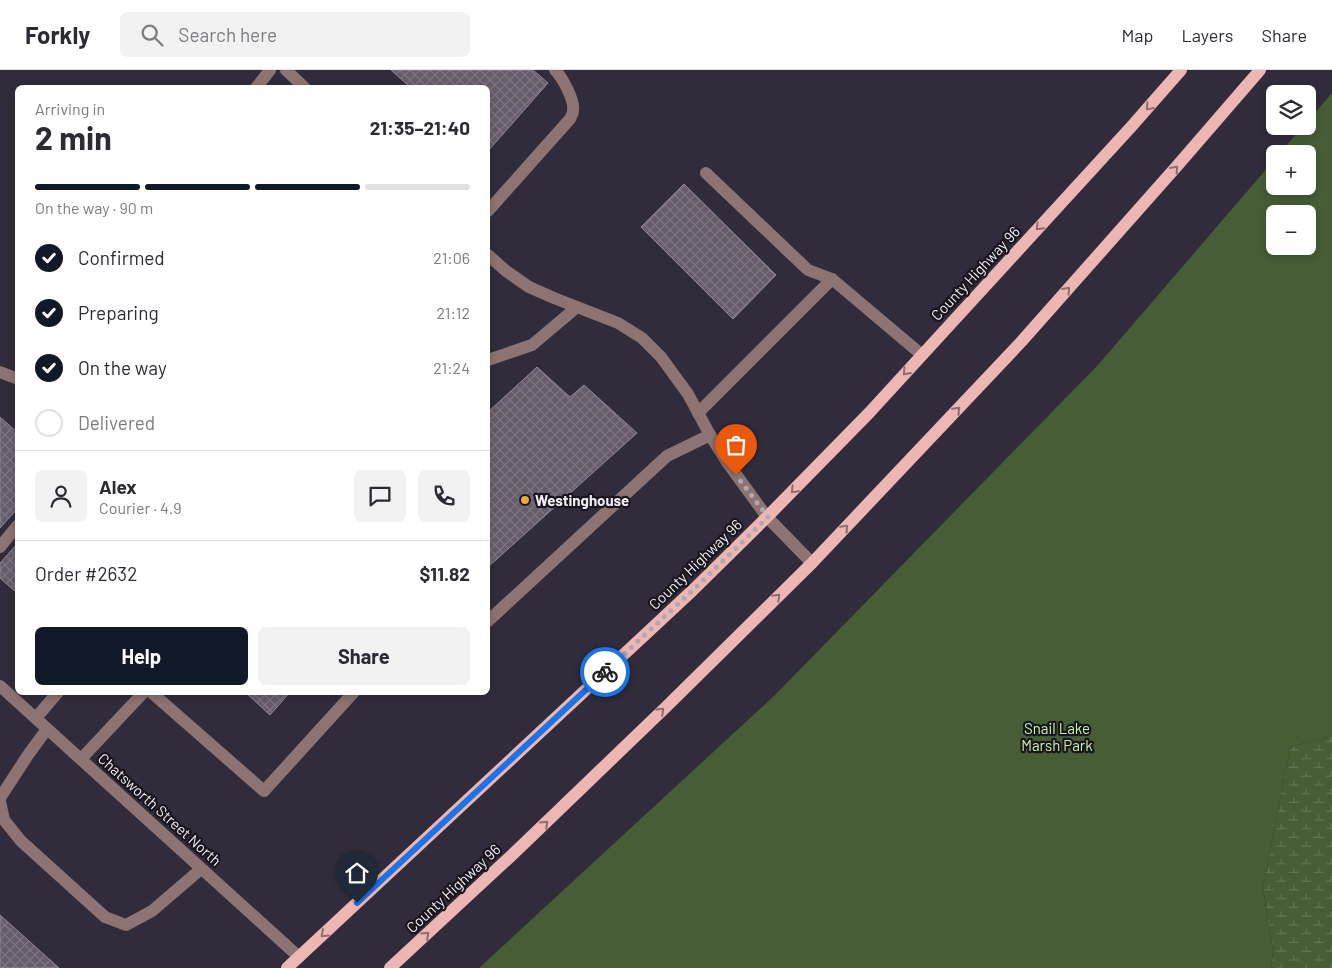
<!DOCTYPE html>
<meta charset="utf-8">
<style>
body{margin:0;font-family:Barlow,sans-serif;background:#f2f2f3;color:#2b2b33;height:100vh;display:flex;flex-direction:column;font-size:19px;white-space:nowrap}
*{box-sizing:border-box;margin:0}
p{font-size:16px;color:#7c7c81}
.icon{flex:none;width:28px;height:28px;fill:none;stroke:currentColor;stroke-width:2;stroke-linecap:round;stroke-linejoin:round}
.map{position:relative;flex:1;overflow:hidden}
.panel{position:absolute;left:15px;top:15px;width:475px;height:610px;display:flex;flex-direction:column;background:#fff;border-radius:8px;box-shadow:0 2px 8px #0003}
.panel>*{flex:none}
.buttons{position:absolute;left:1266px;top:15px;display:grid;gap:10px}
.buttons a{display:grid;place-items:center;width:50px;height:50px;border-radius:8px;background:#fff;box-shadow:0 2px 8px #0003;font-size:25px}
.pin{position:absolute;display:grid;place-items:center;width:42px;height:42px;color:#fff;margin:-51px -21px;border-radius:50% 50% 50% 0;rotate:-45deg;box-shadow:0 0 5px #0007}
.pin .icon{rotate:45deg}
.courier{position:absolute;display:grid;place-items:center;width:50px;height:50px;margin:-25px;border:4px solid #1a73e8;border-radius:50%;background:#fff;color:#222;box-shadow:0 1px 6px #0007}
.headline em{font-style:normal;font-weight:700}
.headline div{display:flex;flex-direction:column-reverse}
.headline{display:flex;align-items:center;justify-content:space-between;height:85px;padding:0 20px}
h1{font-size:32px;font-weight:700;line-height:38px}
.bar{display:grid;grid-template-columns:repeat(4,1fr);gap:8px 5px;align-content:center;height:60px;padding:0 20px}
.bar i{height:6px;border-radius:4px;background:#e1e1e2}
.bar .selected{background:#111827}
.bar p{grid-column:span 4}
.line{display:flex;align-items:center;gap:12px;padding:0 20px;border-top:1px solid #e1e1e2}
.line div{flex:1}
.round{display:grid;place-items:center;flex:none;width:52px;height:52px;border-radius:8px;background:#f2f2f3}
ol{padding:0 20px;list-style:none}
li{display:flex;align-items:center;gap:15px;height:55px}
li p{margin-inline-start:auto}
li .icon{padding:5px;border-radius:50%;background:#111827;color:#fff;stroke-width:4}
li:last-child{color:#7c7c81}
li i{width:28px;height:28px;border:2px solid #e1e1e2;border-radius:50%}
.button{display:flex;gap:10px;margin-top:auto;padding:10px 20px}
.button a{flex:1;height:58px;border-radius:8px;background:#111827;color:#fff;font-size:20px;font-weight:700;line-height:58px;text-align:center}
.button a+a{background:#f2f2f3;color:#2b2b33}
header{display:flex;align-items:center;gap:30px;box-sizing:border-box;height:70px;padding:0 25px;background:#fff;border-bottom:1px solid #e1e1e2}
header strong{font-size:24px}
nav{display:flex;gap:28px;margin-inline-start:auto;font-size:18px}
.search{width:350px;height:45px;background:#f2f2f3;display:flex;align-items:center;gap:12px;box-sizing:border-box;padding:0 18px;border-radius:8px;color:#7c7c81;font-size:19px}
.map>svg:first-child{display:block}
.wetland{fill:url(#wetland-marsh)}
.green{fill:#465d36;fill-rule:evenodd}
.building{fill:url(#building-cross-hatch);stroke:#918697}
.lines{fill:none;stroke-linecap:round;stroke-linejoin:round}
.minor{stroke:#8d7371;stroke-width:12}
.major{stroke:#edb6b2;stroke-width:12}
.oneway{stroke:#8d6e6e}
.done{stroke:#ada9b5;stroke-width:5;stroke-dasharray:0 9}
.route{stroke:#1a73e8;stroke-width:6}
.poi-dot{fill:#e6ad36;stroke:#18151c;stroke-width:2}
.labels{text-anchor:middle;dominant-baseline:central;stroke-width:4.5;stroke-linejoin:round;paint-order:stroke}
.street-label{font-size:15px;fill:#f0edf7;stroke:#18151c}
.poi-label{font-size:15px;font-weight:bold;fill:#f0edf7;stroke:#18151c;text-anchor:start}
.park-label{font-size:15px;fill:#c6f2a9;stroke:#18151c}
</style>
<header>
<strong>Forkly</strong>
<div class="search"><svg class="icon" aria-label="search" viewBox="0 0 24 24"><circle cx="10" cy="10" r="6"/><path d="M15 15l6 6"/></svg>Search here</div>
<nav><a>Map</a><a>Layers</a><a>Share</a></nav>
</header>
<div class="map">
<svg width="1332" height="898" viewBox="0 0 1332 898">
<defs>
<pattern id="wetland-marsh" width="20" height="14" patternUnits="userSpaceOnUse" patternTransform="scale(1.25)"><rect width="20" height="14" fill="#465d36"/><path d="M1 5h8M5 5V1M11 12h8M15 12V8" fill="none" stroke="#617554"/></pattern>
<pattern id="building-cross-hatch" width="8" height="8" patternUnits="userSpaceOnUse" patternTransform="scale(1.25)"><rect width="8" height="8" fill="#665c6b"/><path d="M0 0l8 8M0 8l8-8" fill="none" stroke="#7c7481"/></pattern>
</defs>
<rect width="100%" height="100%" fill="#312c3b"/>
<path class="wetland" d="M1332,666V898H1271L1273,882L1263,818L1290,677Z"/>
<path class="green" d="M1332,23V666L1290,677L1263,818L1273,882L1271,898H479L775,625L1098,295L1275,89V116H1308V84H1279L1303,56H1308V51ZM1275,144H1308V176H1275Z"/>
<g class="building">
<path d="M391,0H533L548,13L488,81V18H411Z"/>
<path d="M684,114L776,205L733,249L641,157Z"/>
<path d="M537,297L570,327L584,315L637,363L488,497V342Z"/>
<path d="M0,347L18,363V438L0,458Z"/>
<path d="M18,473V524L0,508V493Z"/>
<path d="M245,622H290L270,645Z"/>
<path d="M0,845L59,898H0Z"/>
</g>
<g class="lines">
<g class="minor">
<path d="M286,0L305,18"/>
<path d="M256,18L270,0"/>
<path d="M706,103L808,200L832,209L922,285"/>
<path d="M488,141L570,49C571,46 573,44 573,41C575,30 562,7 555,0"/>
<path d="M488,185L506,201L529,217L554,228L618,253L642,268L661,287L688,324L710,365L727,392L767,447L812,493"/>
<path d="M488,290L532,275L577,237"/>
<path d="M0,302L18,309"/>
<path d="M698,343L832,209"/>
<path d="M0,477L18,455"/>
<path d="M488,551L667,386L710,365"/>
<path d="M0,616L299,887"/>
<path d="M151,622L264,721L354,622"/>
<path d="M36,648L58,622"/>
<path d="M81,689L144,622"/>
<path d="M0,728L28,685L47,659"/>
<path d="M0,731L4,750L21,771L105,847L126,855L152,841L201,799"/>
</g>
<g class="major">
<path d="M287,898L693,520L767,447L869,343L1131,57L1181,0"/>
<path d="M390,898L511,786L667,636L812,493L1021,272L1177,96L1260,0"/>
</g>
</g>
<defs><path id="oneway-chevron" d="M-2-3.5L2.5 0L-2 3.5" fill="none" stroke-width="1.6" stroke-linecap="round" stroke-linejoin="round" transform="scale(1.25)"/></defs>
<g class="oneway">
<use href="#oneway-chevron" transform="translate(1149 37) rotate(131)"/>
<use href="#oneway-chevron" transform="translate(1175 99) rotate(-49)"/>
<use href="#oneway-chevron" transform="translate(1039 157) rotate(133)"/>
<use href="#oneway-chevron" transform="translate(1067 220) rotate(-48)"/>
<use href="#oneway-chevron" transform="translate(906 302) rotate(132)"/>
<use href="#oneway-chevron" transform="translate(957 340) rotate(-47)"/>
<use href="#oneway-chevron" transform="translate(794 420) rotate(134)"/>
<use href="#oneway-chevron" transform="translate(845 458) rotate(-47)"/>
<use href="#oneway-chevron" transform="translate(777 527) rotate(-45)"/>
<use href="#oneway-chevron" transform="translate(661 641) rotate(-44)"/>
<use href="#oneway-chevron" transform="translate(545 754) rotate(-44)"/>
<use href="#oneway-chevron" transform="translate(324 864) rotate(137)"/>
<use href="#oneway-chevron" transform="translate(426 865) rotate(-43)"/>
</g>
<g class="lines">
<path class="done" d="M605,602L693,520L768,447L736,405"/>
<path class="route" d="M357,833L605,602"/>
</g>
<circle class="poi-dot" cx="525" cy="430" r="5"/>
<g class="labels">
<g class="street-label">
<text transform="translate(975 203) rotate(-47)">County Highway 96</text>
<text transform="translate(695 494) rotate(-44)">County Highway 96</text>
<text transform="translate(160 739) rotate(42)">Chatsworth Street North</text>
<text transform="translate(453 818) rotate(-43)">County Highway 96</text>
</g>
<g class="poi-label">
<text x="535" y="430">Westinghouse</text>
</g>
<g class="park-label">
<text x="1057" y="658">Snail Lake<tspan x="1057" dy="17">Marsh Park</tspan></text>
</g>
</g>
</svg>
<div class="buttons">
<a><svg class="icon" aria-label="layers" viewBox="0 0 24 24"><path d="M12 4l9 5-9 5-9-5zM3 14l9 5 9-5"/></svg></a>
<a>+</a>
<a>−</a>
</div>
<div class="pin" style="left:736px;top:405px;background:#ea580c"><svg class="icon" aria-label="bag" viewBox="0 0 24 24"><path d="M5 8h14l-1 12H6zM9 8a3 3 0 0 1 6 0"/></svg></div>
<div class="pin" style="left:357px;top:833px;background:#1f2937"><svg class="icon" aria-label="home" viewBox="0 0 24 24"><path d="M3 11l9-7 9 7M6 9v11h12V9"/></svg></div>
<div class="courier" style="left:605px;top:602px"><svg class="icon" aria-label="bike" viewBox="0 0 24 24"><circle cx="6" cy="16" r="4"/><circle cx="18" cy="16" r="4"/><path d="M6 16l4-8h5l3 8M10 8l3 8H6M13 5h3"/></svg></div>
<section class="panel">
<div class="headline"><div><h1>2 min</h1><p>Arriving in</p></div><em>21:35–21:40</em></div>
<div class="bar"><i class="selected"></i><i class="selected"></i><i class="selected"></i><i></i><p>On the way · 90 m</p></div>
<ol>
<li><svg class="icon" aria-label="check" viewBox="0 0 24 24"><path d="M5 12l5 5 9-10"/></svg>Confirmed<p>21:06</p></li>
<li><svg class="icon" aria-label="check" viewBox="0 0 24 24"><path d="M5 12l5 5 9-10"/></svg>Preparing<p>21:12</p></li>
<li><svg class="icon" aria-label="check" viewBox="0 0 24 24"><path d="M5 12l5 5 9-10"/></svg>On the way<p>21:24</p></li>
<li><i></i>Delivered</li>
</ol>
<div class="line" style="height:90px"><a class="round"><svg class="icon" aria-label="person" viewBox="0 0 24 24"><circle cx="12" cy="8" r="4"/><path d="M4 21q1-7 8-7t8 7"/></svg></a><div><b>Alex</b><p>Courier · 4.9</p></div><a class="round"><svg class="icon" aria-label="chat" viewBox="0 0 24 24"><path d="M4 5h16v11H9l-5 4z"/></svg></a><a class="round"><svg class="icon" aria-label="phone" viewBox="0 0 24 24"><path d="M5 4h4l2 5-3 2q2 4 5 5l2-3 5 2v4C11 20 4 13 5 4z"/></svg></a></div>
<div class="line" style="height:65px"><div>Order #2632</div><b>$11.82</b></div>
<div class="button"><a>Help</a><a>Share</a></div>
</section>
</div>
